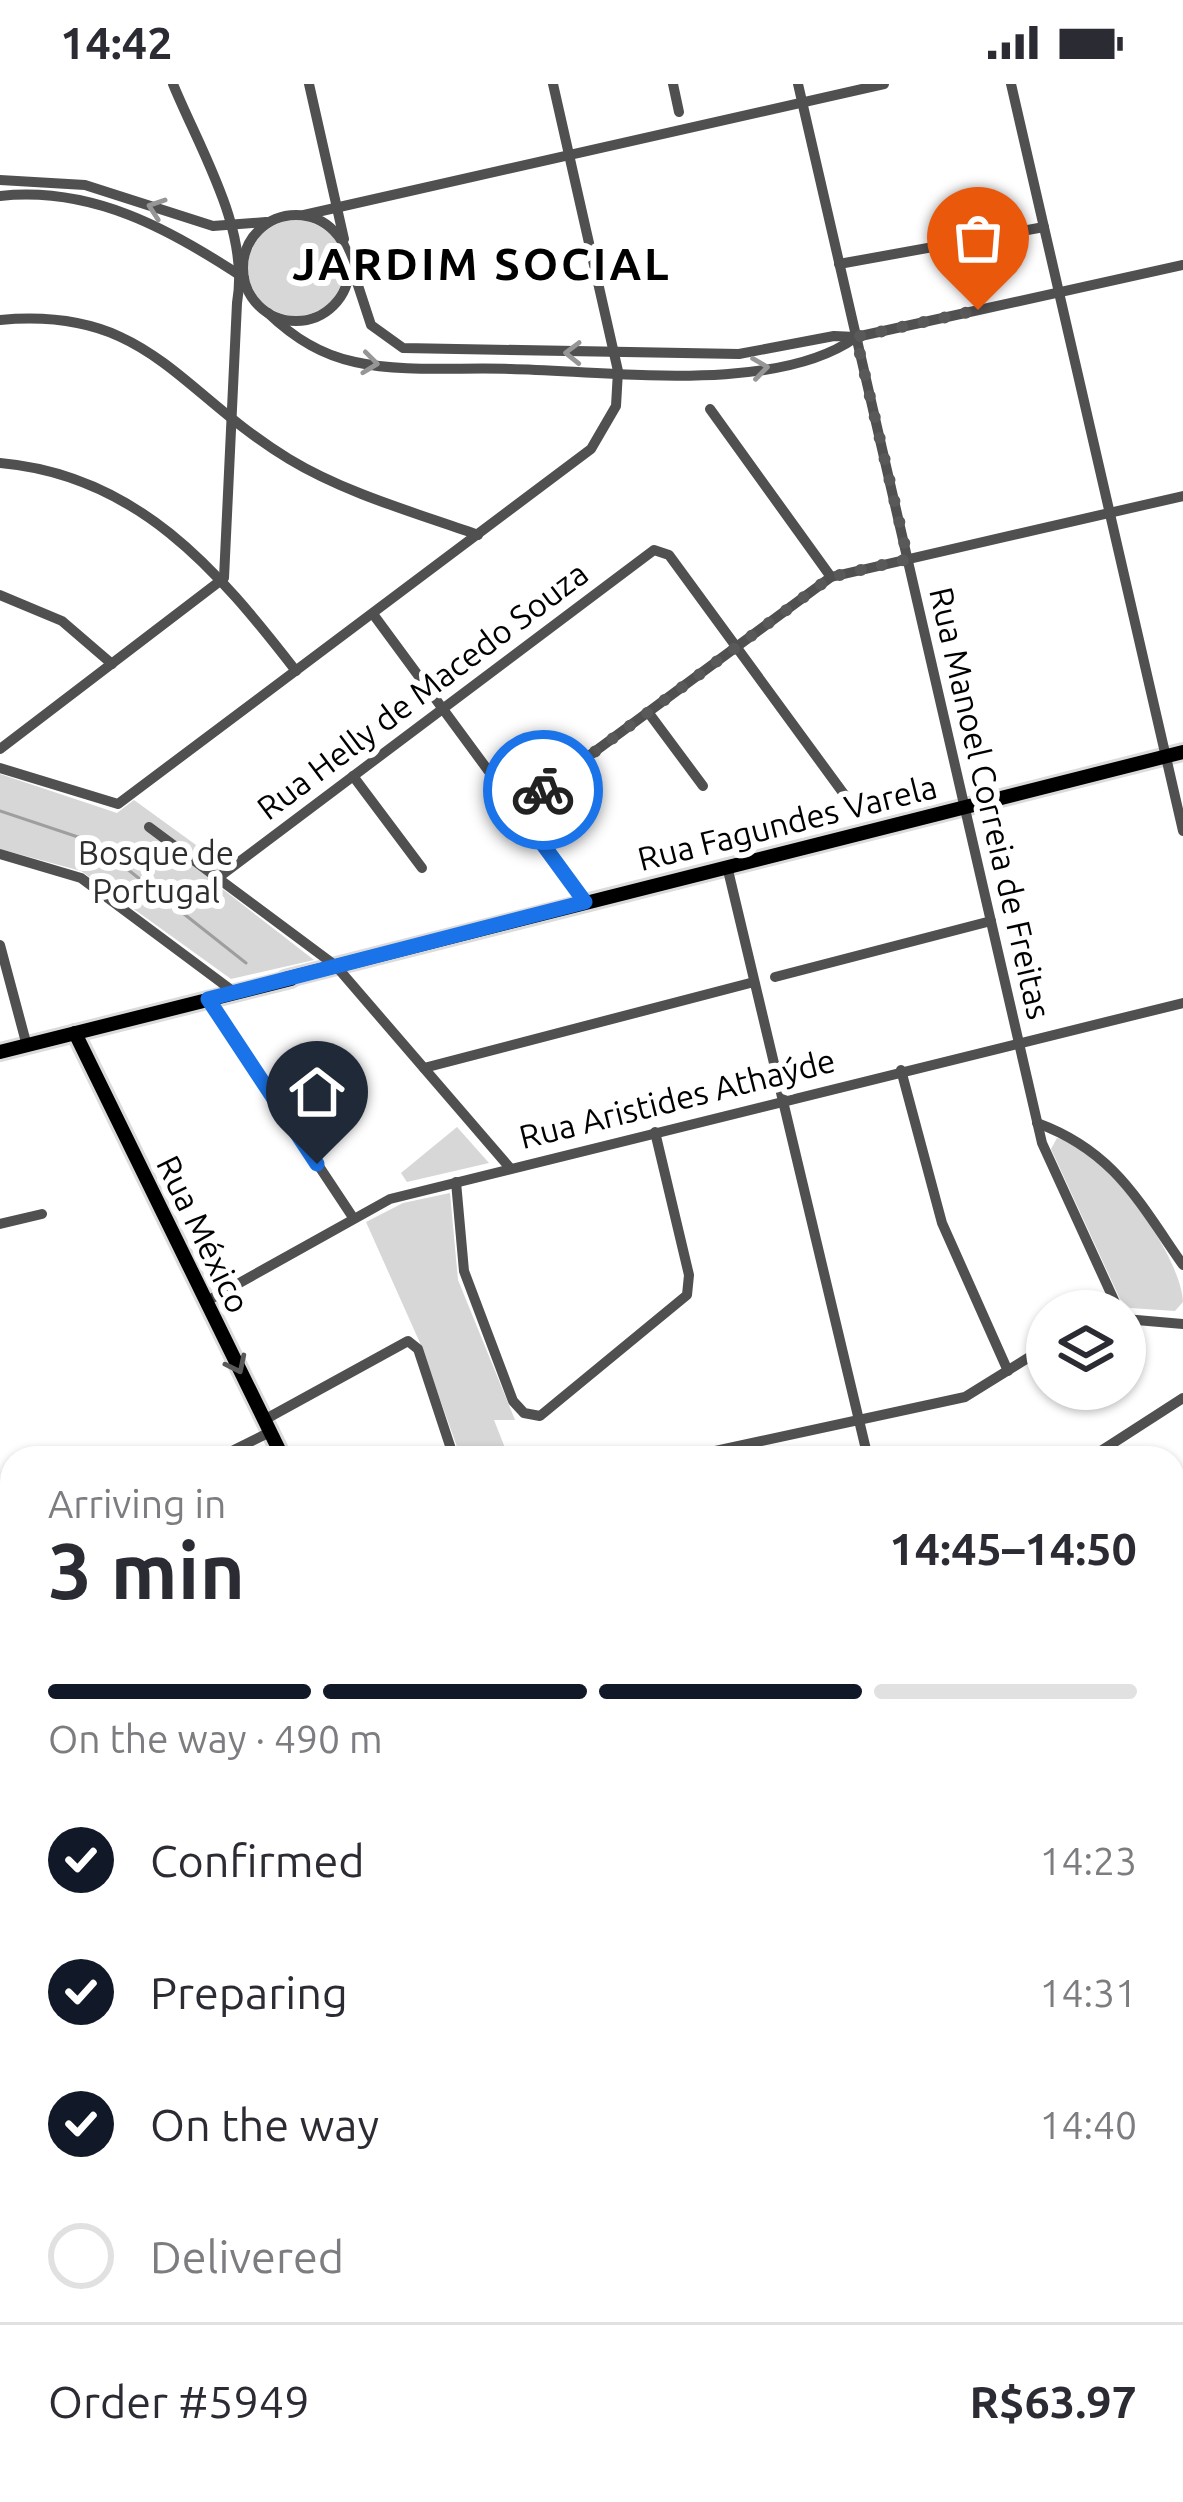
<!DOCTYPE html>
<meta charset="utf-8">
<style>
body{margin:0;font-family:Ubuntu,sans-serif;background:#f7f7f7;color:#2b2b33;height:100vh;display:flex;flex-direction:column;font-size:45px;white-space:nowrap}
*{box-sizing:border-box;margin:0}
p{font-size:39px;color:#7c7c81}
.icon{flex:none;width:66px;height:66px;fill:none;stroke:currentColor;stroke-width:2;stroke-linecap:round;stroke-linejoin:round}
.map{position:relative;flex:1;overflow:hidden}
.panel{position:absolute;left:0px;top:1362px;width:1185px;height:1056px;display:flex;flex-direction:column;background:#fff;border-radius:36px 36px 0 0;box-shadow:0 3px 9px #0004}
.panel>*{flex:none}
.tools{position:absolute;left:1026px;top:1206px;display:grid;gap:24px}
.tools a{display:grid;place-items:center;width:120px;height:120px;border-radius:50%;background:#fff;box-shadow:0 3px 9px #0004;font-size:60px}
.pin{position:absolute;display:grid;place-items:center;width:102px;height:102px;color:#fff;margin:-123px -51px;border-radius:50% 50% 50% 0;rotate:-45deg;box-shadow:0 0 12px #0007}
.pin .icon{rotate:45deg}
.courier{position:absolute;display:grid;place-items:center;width:120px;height:120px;margin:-60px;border:9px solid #1a73e8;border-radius:50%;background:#fff;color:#222;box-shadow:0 3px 15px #0007}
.overview em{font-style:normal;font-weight:700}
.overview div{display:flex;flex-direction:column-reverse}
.overview{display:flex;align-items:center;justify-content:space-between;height:204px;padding:0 48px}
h1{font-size:78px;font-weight:700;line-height:90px}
.bar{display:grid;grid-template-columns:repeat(4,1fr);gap:18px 12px;align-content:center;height:144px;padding:0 48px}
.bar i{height:15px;border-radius:9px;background:#e1e1e2}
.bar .on{background:#111827}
.bar p{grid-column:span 4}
.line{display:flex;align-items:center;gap:30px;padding:0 48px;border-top:3px solid #e1e1e2}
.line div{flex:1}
ol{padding:0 48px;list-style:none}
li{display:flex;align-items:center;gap:36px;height:132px}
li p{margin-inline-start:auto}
li .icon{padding:12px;border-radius:50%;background:#111827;color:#fff;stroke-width:4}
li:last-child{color:#7c7c81}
li i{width:66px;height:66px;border:6px solid #e1e1e2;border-radius:50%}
.status{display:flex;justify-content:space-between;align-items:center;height:84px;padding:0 60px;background:#fff;direction:ltr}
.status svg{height:33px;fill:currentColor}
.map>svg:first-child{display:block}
.green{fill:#d7d7d7}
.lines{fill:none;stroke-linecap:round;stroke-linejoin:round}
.stream{stroke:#9e9e9e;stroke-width:3}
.major-casing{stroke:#dbdbdb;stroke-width:20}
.minor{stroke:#505050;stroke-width:10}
.major{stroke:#000;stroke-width:14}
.oneway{stroke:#969696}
.oneway2{stroke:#595959}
.done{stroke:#595959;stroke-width:12;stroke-dasharray:0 21.6}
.route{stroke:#1a73e8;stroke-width:15}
.labels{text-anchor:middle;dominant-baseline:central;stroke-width:12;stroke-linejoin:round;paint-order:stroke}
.street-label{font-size:33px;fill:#000;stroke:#fff}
.park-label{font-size:33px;fill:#2e2e2e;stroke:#fff}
.district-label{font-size:45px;font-weight:bold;letter-spacing:3px;fill:#000;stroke:#fff}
</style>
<div class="status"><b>14:42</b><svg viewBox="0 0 49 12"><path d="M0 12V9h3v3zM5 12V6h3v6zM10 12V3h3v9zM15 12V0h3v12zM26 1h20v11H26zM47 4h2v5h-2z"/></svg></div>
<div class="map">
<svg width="1183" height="2418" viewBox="0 0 1183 2418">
<rect width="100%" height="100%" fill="#fff"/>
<g class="green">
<circle cx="296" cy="184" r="48"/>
<path d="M0,690L117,729L134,716L225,782L216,797L220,803L314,876L231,895L81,787L0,765Z"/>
<path d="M457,1043L489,1079L407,1098L401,1089Z"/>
<path d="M1057,1054C1104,1064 1181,1171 1183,1218L1175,1227L1130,1224L1120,1215L1051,1065Z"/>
<path d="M450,1109L458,1196L515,1336H494L509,1374H461L420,1259L366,1138L403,1119Z"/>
</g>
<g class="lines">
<path class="stream" d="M0,727L93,758L246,879"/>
<defs>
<g id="major">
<path d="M285,895L1183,668"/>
<path d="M75,949L283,1374"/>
<path d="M0,968L291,895"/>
<path d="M0,1564L12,1596"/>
<path d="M1173,1856L1183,1802"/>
<path d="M1173,1955L1183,1901"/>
<path d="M1173,2238L1183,2262"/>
<path d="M1173,2287L1183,2307"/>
<path d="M785,2406L791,2418"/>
<path d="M1054,2406L1059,2418"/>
</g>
</defs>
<use href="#major" class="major-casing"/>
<g class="minor">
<path d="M309,0L344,155"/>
<path d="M673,0L679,28"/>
<path d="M798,0L1042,1059L1119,1227"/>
<path d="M1011,0L1183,747"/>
<path d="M0,96L85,101L213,142L266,138"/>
<path d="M0,112C92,102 170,145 244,194"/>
<circle cx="296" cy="184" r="53"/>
<path d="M304,131L884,0"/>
<path d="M350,177L371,241L403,264L739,270L834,252L856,253L1183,181"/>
<path d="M839,180L1044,143"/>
<path d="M268,229C293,253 320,271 355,278C404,289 460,283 511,285C608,287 774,311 855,254"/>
<path d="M0,236C148,222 178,308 289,375C345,409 416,429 478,451"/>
<path d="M710,325L831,493"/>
<path d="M0,379C137,391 217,485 296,587"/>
<path d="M0,511L62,537L112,580"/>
<path d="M373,530L585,818"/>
<path d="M648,628L703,702"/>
<path d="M0,665L224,494L237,219C250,146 201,68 173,0"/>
<path d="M0,684L118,720L591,365L616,322L618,287L553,0"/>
<path d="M353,692L422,784"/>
<path d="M517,725L831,493L1183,412"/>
<path d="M149,743L336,882L510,1084"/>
<path d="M0,770L81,794L234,908"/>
<path d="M727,782L868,1374"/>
<path d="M219,793L654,466L669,471L849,717"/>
<path d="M0,861L27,962"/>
<path d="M775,893L991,837"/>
<path d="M208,915L352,1132"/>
<path d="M424,984L754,898"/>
<path d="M901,986L942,1139L1008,1287"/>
<path d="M1037,1039C1114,1067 1139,1118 1183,1181"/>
<path d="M456,1098L464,1187L513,1317L524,1329L540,1332L687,1211L689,1191L655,1048"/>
<path d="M0,1140L42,1130"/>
<path d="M207,1217L390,1115L1183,919"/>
<path d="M1125,1235L1183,1240"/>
<path d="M264,1336L408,1257L418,1265L454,1374"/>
<path d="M218,1374L270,1348"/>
<path d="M683,1374L965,1313L1047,1262"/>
<path d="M1090,1374L1183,1314"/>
<path d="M1,1467L12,1463"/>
<path d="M1173,1580L1183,1573"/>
<path d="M0,2020L12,2024"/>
<path d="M0,2101L12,2105"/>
<path d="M0,2256L12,2260"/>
<path d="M261,2406L267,2418"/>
<path d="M0,2411L21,2418"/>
<path d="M831,2418L855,2406"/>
</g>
<use href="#major" class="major"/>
</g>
<defs><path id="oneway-chevron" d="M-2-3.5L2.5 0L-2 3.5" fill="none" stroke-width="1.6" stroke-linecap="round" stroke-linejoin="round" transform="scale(3)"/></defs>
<g class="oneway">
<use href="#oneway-chevron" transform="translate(156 124) rotate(-161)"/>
<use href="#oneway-chevron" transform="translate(573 269) rotate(-179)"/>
<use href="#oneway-chevron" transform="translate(370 279) rotate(7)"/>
<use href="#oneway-chevron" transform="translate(760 284) rotate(-8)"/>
</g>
<use class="oneway2" href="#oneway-chevron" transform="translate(237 1281) rotate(64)"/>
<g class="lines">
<path class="done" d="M543,706L831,493L908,475L856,253L978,226"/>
<path class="route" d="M317,1080L208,915L585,818L517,725L543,706"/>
</g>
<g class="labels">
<g class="street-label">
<text transform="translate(422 606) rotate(-37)">Rua Helly de Macedo Souza</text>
<text transform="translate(991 719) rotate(77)">Rua Manoel Correia de Freitas</text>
<text transform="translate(787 738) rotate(-14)">Rua Fagundes Varela</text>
<text transform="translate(677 1014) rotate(-14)">Rua Aristides Athaýde</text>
<text transform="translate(204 1150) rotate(64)">Rua México</text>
</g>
<g class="park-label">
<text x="156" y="768">Bosque de<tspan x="156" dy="38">Portugal</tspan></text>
</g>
<g class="district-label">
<text x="482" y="179">JARDIM SOCIAL</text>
</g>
</g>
</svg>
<div class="tools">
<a><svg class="icon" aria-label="layers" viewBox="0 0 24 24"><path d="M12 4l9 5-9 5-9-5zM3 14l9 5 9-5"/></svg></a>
</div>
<div class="pin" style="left:978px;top:226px;background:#ea580c"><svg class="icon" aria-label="bag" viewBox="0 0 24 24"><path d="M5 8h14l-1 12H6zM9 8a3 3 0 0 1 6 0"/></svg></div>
<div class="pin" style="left:317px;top:1080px;background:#1f2937"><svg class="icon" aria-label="home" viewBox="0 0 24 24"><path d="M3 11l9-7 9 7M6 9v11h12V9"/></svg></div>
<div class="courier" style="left:543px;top:706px"><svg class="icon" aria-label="bike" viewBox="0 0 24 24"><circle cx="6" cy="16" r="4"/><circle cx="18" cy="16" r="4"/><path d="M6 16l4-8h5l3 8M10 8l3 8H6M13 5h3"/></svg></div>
<section class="panel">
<div class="overview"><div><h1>3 min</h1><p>Arriving in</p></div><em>14:45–14:50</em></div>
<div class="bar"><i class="on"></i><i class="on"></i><i class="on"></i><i></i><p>On the way · 490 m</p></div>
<ol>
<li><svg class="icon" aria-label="check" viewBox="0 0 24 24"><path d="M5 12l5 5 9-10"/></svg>Confirmed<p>14:23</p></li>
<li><svg class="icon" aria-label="check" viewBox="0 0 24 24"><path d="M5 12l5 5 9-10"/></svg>Preparing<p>14:31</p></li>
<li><svg class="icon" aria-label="check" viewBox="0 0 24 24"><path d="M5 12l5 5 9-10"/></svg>On the way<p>14:40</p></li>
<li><i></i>Delivered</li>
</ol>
<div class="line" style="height:156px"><div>Order #5949</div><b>R$63.97</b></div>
</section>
</div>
